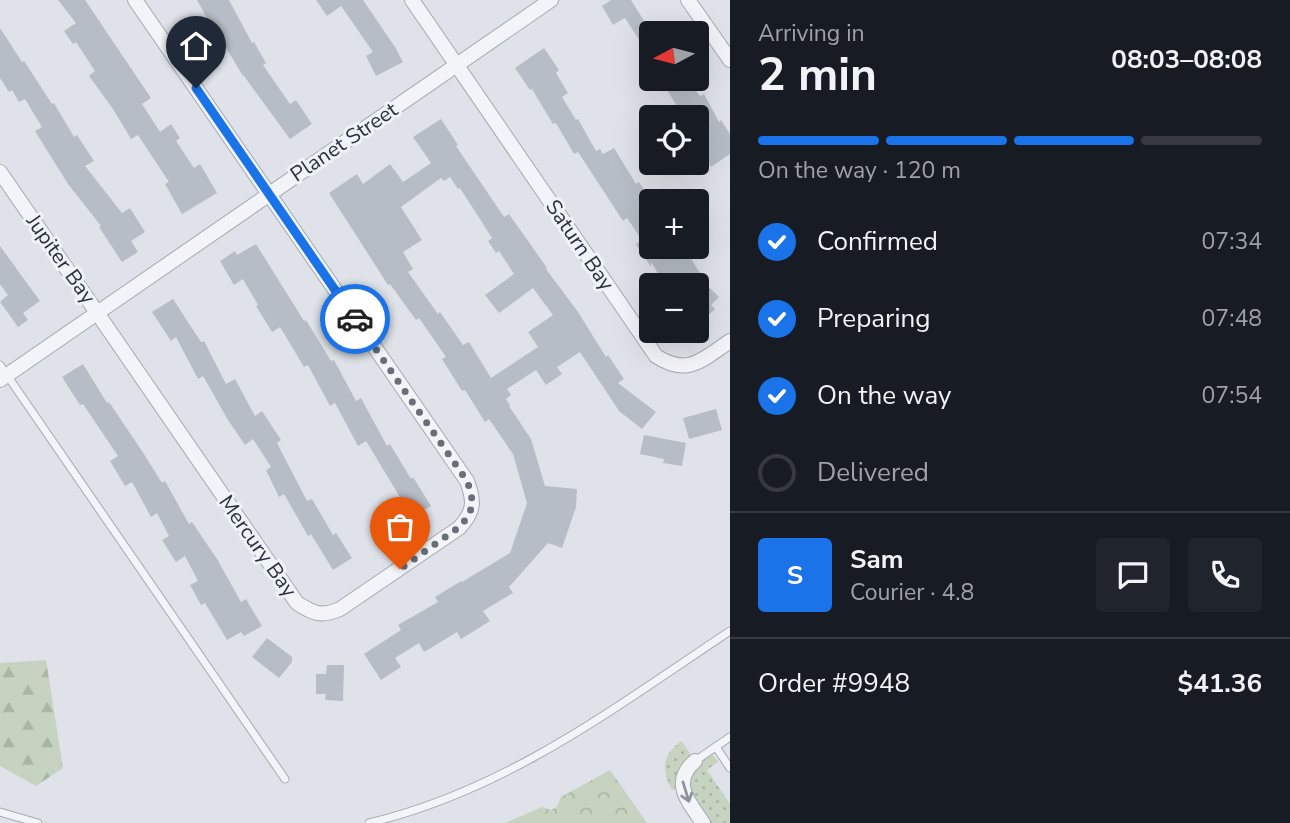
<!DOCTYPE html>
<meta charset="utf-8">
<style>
body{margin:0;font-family:"Nunito Sans",sans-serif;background:#20242c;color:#f1f3f6;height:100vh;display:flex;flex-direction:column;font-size:26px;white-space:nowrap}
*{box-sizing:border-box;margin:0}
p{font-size:23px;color:#9ea1a6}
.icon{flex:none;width:38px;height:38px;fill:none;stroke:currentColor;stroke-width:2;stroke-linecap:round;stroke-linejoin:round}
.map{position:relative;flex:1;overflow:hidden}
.drawer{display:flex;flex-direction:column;background:#171b24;width:560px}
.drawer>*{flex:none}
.needle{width:46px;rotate:263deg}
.buttons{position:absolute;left:639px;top:21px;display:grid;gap:14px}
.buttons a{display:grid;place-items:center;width:70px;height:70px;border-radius:7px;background:#171b24;box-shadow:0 7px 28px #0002;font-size:35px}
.pin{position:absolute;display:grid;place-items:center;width:60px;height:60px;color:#fff;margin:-72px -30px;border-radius:50% 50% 50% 0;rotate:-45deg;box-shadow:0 0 7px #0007}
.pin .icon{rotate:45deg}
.courier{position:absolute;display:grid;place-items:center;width:70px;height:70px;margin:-35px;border:5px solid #1a73e8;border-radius:50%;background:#fff;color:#222;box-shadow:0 2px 9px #0007}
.summary em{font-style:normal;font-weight:700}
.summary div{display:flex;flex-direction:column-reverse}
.summary{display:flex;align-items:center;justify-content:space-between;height:119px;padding:0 28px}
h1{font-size:46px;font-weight:700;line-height:52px}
.bar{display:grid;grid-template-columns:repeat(4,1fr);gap:10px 7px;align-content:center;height:84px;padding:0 28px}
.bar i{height:9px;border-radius:5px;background:#363941}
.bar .selected{background:#1a73e8}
.bar p{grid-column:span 4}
.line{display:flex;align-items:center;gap:18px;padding:0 28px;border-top:2px solid #363941}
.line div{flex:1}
.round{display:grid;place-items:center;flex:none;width:74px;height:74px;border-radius:7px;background:#20242c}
ol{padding:0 28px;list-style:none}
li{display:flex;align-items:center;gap:21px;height:77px}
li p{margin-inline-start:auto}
li .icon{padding:7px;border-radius:50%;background:#1a73e8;color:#fff;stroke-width:4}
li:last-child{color:#9ea1a6}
li i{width:38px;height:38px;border:4px solid #363941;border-radius:50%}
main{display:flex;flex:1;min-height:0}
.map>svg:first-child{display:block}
.grass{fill:url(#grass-dots)}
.forest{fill:url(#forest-firs)}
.park{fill:url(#park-crowns)}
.building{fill:#b7bdc6;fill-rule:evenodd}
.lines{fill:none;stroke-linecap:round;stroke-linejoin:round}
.service-casing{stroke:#a4aab3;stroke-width:9}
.minor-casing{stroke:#a4aab3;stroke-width:16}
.service{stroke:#f2f4f7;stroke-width:7}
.minor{stroke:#f2f4f7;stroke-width:14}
.oneway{stroke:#8d929c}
.done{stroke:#686f7b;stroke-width:7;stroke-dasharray:0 12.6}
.route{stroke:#1a73e8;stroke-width:9}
.labels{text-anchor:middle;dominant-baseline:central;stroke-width:6;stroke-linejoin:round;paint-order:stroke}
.street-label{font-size:21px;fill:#283140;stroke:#eff2f6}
</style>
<main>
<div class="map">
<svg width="730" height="823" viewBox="0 0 730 823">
<defs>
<pattern id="grass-dots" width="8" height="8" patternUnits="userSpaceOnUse" patternTransform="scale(1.75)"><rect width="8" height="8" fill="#c5d3c0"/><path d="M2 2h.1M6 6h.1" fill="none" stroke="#a9b6a6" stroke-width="1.8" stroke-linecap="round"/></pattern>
<pattern id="forest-firs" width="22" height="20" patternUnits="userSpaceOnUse" patternTransform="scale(1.75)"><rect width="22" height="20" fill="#c5d3c0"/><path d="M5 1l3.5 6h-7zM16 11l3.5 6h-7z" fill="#a9b6a6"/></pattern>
<pattern id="park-crowns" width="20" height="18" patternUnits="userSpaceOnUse" patternTransform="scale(1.75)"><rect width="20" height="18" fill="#c5d3c0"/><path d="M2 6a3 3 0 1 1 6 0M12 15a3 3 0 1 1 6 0" fill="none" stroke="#a9b6a6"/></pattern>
</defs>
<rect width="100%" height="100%" fill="#dfe3e9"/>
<g class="grass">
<path d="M682,741L692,757C681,766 673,773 675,789L672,790C661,770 662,754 682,741Z"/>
<path d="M712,754L718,762L707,770L730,804V823H710C690,793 676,779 712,754Z"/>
</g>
<path class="forest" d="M46,660L63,768L36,786L0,766V663Z"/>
<path class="park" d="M610,770L647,823H505L542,807L551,810L557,807L561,797Z"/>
<g class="building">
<path d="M58,0H85L151,98L142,104L160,132L171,124L180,138L176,141L194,168L200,164L217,193L182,214L165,184L169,182L138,135L131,139L113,109L89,76L95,71L76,42L73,44L64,31L76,23Z"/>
<path d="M197,0H229L252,43L254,42L266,63L263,65L290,104L296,100L312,124L290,139L244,76H243L222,41L220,42Z"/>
<path d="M316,0H363L395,47L403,62L376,76L366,56L373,52L341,6L327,16Z"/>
<path d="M611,0H631L646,24L651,21V58L625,18L613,25L602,6Z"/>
<path d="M0,28L22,62L24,61L52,104L54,103L74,137L77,135L94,161L85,166L122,213L130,208L145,232L131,241L138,252L122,262L99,227L101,226L68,184L35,131L42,127L25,99L19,102L12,90L9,92L0,78Z"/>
<path d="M544,48L559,70L556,73L568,93L562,97L576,120L578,119L596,151L600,149L603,154L614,148L636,184L639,182L651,200V247H684L708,286L719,297L711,305L715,309L696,327V285H665L651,262V267L636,244L642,240L627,218L623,221L578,152L574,154L556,123L553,124L532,89L530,90L515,68Z"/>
<path d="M660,79H687L700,96L704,94L719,122L721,120L730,134V154L711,167L696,145V117H684Z"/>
<path d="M441,119L458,145L456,146L504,217L509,214L547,268L546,269L578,312L606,357L608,355L624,379L618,383L656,412L642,429L619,411L580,352L557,367L562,374L546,385L536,370L507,389L511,395L506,399L510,405L509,406L531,439L545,486L577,489L576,507L562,548L548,543L509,587L513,593L483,611L490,621L461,639L457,632L424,652L419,643L395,658L401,667L381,680L364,654L401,630L398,625L438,602L435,597L461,581L462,582L510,553L527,503L513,454L489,419L485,422L465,390L462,391L442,359L446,357L419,318L416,320L390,284L388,285L329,193L357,174L363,184L390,164L403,182L431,163L413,137ZM450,177L458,189L460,188L492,238L488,241L496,253L499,251L514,274L485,295L499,313L533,288L553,315L528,332L538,347L491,378L469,342L463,345L440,312L438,314L408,272L413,269L403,252L422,240L401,207L441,178L444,181Z"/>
<path d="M256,244L304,321L306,320L331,361L334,360L356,401L361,398L387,446L390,444L411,479L413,477L431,506L412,517L366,441L358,446L335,403L330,406L308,365L304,367L280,327L272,332L256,306L258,305L243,279L234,285L220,261L235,251L237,255Z"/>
<path d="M0,246L40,301L23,313L28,320L18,327L0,302L8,295L0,284Z"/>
<path d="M173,299L201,342L204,341L226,384L235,379L255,416L262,411L281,440L277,443L307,501L312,499L333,535L336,533L352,558L333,570L311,534L308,536L284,494L279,497L266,470L271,467L253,439L245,445L228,420L203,376L198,379L176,337L171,341L152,312Z"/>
<path d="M83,364L107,403L109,402L144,454L162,483L165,481L189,524L192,522L217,559L241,602L246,599L262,626L244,636L241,632L227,640L205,603L201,605L190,585L198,581L185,556L176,562L162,540L169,536L157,513L151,517L132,482L125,486L110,461L118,456L83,404L80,405L62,377Z"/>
<path d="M716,409L722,430L689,439L683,418Z"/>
<path d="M644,435L686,443L682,466L663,463L664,459L640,454Z"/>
<path d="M267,638L292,657V662L279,678L252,657Z"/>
<path d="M327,665H344L343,701L325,700L326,694H316V674H326Z"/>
</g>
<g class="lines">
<defs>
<g id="service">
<path d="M0,365L285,779"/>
<path d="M716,747L730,768"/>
<path d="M695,761L730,737"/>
<path d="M0,812L38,823"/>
<path d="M369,823C507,790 614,708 730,631"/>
</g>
<g id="minor">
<path d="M412,0L656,356C688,377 703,359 730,341"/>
<path d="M688,0L730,60"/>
<path d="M0,172L297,603C314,614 321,617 340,609L459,528C474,512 475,502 467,481L135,0"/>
<path d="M0,380L551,0"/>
<path d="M695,761C670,783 689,802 703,823"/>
</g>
</defs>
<use href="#service" class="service-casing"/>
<use href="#minor" class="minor-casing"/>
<use href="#service" class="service"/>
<use href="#minor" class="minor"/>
</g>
<defs><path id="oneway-shaft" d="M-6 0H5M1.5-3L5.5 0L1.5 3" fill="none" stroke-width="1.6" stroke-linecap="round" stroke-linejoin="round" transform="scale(1.75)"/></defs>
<use class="oneway" href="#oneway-shaft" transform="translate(686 792) rotate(73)"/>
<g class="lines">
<path class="done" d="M355,319L467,481C475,502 474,512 458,528L400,569"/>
<path class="route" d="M196,88L355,319"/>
</g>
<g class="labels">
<g class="street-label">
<text transform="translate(344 142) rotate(-34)">Planet Street</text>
<text transform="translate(580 245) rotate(56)">Saturn Bay</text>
<text transform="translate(61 259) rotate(55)">Jupiter Bay</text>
<text transform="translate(258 546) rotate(55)">Mercury Bay</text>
</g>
</g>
</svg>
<div class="buttons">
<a><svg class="needle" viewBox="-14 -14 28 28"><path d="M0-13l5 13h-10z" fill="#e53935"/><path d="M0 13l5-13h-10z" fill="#9ea1a6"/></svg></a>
<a><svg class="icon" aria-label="locate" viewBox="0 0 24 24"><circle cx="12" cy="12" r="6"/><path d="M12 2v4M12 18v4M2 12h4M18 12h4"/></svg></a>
<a>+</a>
<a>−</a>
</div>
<div class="pin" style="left:400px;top:569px;background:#ea580c"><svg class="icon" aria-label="bag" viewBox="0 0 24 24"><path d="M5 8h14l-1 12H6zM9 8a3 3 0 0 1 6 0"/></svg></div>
<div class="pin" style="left:196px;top:88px;background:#1f2937"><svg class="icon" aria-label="home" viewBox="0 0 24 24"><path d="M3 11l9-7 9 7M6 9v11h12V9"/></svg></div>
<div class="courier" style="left:355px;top:319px"><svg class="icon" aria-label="car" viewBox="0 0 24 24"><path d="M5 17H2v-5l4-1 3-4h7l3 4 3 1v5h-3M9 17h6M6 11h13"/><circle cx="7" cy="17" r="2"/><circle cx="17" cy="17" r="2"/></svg></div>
</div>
<section class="drawer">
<div class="summary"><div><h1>2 min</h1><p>Arriving in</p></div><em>08:03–08:08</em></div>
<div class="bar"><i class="selected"></i><i class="selected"></i><i class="selected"></i><i></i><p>On the way · 120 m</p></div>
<ol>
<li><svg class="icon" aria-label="check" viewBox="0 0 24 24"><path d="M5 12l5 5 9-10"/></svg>Confirmed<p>07:34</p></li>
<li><svg class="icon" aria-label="check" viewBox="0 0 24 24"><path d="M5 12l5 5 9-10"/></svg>Preparing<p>07:48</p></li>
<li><svg class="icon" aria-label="check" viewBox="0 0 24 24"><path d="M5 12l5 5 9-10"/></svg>On the way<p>07:54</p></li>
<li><i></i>Delivered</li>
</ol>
<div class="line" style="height:126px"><b class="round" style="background:#1a73e8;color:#fff">S</b><div><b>Sam</b><p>Courier · 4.8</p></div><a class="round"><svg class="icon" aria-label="chat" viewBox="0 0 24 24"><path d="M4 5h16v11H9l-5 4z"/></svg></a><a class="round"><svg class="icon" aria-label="phone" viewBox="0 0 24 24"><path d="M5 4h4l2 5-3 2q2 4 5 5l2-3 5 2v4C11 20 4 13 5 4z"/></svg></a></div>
<div class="line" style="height:91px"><div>Order #9948</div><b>$41.36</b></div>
</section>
</main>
